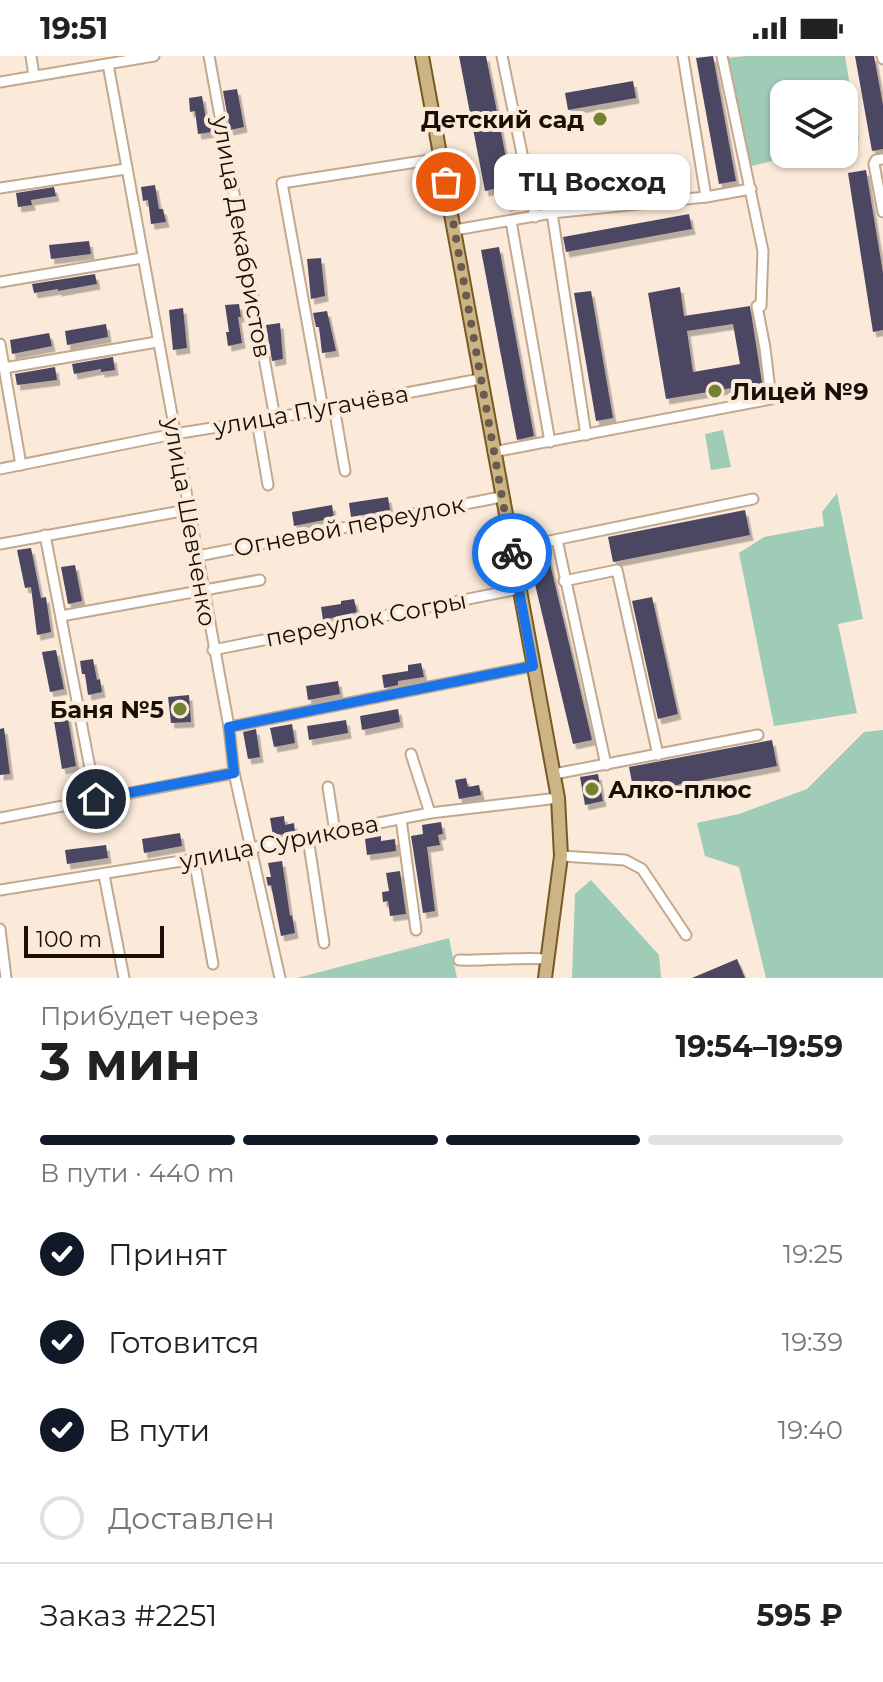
<!DOCTYPE html>
<html lang="ru">
<meta charset="utf-8">
<style>
body{margin:0;font-family:Montserrat,sans-serif;background:#f2f2f2;color:#222;height:100vh;display:flex;flex-direction:column;font-size:30px;white-space:nowrap}
*{box-sizing:border-box;margin:0}
p{font-size:26px;color:#767676}
.icon{flex:none;width:44px;height:44px;fill:none;stroke:currentColor;stroke-width:2;stroke-linecap:round;stroke-linejoin:round}
.map{position:relative;height:922px;overflow:hidden}
.drawer{display:flex;flex-direction:column;background:#fff;flex:1}
.drawer>*{flex:none}
.controls{position:absolute;left:770px;top:24px;display:grid;gap:16px}
.controls a{display:grid;place-items:center;width:88px;height:88px;border-radius:16px;background:#fff;box-shadow:0 2px 6px #0004;font-size:40px}
.scale{position:absolute;left:24px;bottom:20px;width:140px;box-sizing:border-box;padding-left:8px;border:4px solid #190f06;border-top:0;font-size:22px;line-height:28px;white-space:nowrap;color:#190f06;-webkit-text-stroke:6px #fbe9d9;paint-order:stroke}
.pin{position:absolute;display:grid;place-items:center;width:68px;height:68px;color:#fff;margin:-34px;border:4px solid #fff;border-radius:50%;box-shadow:0 2px 8px #0007}
.courier{position:absolute;display:grid;place-items:center;width:80px;height:80px;margin:-40px;border:6px solid #1a73e8;border-radius:50%;background:#fff;color:#222;box-shadow:0 2px 10px #0007}
.bubble{position:absolute;height:56px;border-radius:16px;background:#fff;box-shadow:0 2px 6px #0004;font-size:26px;font-weight:700;line-height:56px;text-align:center}
.head em{font-style:normal;font-weight:700}
.head div{display:flex;flex-direction:column-reverse}
.head{display:flex;align-items:center;justify-content:space-between;height:136px;padding:0 40px}
h1{font-size:52px;font-weight:700;line-height:60px}
.bar{display:grid;grid-template-columns:repeat(4,1fr);gap:12px 8px;align-content:center;height:96px;padding:0 40px}
.bar i{height:10px;border-radius:6px;background:#e0e0e0}
.bar .active{background:#111827}
.bar p{grid-column:span 4}
.line{display:flex;align-items:center;gap:20px;padding:0 40px;border-top:2px solid #e0e0e0}
.line div{flex:1}
ol{padding:0 40px;list-style:none}
li{display:flex;align-items:center;gap:24px;height:88px}
li p{margin-inline-start:auto}
li .icon{padding:8px;border-radius:50%;background:#111827;color:#fff;stroke-width:4}
li:last-child{color:#767676}
li i{width:44px;height:44px;border:4px solid #e0e0e0;border-radius:50%}
.status{display:flex;justify-content:space-between;align-items:center;height:56px;padding:0 40px;background:#fff;direction:ltr}
.status svg{height:22px;fill:currentColor}
.map>svg:first-child{display:block}
.green{fill:#9eccb7}
.building{fill:#4c4764;fill-rule:evenodd;filter:url(#shadow)}
.lines{fill:none;stroke-linecap:round;stroke-linejoin:round}
.minor-casing{stroke:#c4a88e;stroke-width:13}
.major-casing{stroke:#785a23;stroke-width:16}
.minor{stroke:#fff;stroke-width:9}
.major{stroke:#cdb485;stroke-width:12}
.done{stroke:#685b50;stroke-width:8;stroke-dasharray:0 14.4}
.route{stroke:#1a73e8;stroke-width:10}
.poi-dot{fill:#728231;stroke:#fbe9d9;stroke-width:3}
.labels{text-anchor:middle;dominant-baseline:central;stroke-width:8;stroke-linejoin:round;paint-order:stroke}
.poi-label{font-size:24px;font-weight:bold;fill:#190f06;stroke:#fbe9d9;text-anchor:end}
.street-label{font-size:24px;fill:#190f06;stroke:#fbe9d9}
</style>
<div class="status"><b>19:51</b><svg viewBox="0 0 49 12"><path d="M0 12V9h3v3zM5 12V6h3v6zM10 12V3h3v9zM15 12V0h3v12zM26 1h20v11H26zM47 4h2v5h-2z"/></svg></div>
<div class="map">
<svg width="883" height="922" viewBox="0 0 883 922">
<defs>
<filter id="shadow"><feDropShadow dx="3.5" dy="5.5" stdDeviation="0" flood-color="#0004"/></filter>
</defs>
<rect width="100%" height="100%" fill="#fbe9d9"/>
<g class="green">
<path d="M747,0H845L859,84L844,88V38H784V98H802L743,112L726,2Z"/>
<path d="M723,374L731,411L711,414L705,378Z"/>
<path d="M837,437L863,563L838,568L857,657L774,670L739,497L764,481L824,470L822,456Z"/>
<path d="M883,674V922H766L739,811L705,800L697,767L739,758L807,733L864,676Z"/>
<path d="M591,824L659,899L661,922H572L575,838Z"/>
<path d="M449,882L457,922H297Z"/>
</g>
<g class="building">
<path d="M459,0H486L510,122L519,120L524,146L506,150L502,131L485,135Z"/>
<path d="M713,0L736,125L719,128L696,2Z"/>
<path d="M855,0H874L883,49V93L872,95Z"/>
<path d="M633,25L636,42L568,54L565,37Z"/>
<path d="M237,33L244,71L230,74L223,35Z"/>
<path d="M202,40L206,63H210L212,76L198,78L195,55L190,56L189,42Z"/>
<path d="M866,114L883,217V274L873,276L848,117Z"/>
<path d="M155,129L159,153H163L166,166L151,168L148,144L143,145L141,131Z"/>
<path d="M54,131L56,140L31,144L32,149L18,151L16,137Z"/>
<path d="M689,158L692,173L566,196L563,181Z"/>
<path d="M89,185L91,198L51,203L49,189Z"/>
<path d="M499,191L534,380L517,384L481,194Z"/>
<path d="M321,202L325,240L311,243L307,203Z"/>
<path d="M95,218L97,228L58,235V233L34,237L32,228Z"/>
<path d="M680,231L684,260L750,250L762,327L666,343L648,237ZM733,268L740,308L693,316L687,275Z"/>
<path d="M591,235L613,362L596,365L574,237Z"/>
<path d="M239,248L241,261H238L242,287L228,290L226,276H229L225,249Z"/>
<path d="M183,252L187,292L173,294L169,254Z"/>
<path d="M327,255L336,295L322,297L319,271H316L313,257Z"/>
<path d="M280,267L283,303L272,305L266,269Z"/>
<path d="M106,268L108,281L67,289L65,275Z"/>
<path d="M49,277L52,290L12,298L10,284Z"/>
<path d="M113,301L115,314L101,316V313L74,318L72,308Z"/>
<path d="M55,311L57,324L17,329L15,318Z"/>
<path d="M388,441L390,454L351,461L349,447Z"/>
<path d="M332,449L334,462L294,470L292,456Z"/>
<path d="M745,454L750,479L613,506L608,481Z"/>
<path d="M31,492L41,542L46,541L51,576L37,579L31,531L25,532L17,494Z"/>
<path d="M548,499L592,684L573,688L529,503Z"/>
<path d="M75,509L82,545L68,548L61,511Z"/>
<path d="M652,541L678,658L658,663L632,545Z"/>
<path d="M354,543L357,556L323,564L321,551L341,548V545Z"/>
<path d="M56,594L64,633L50,636L42,596Z"/>
<path d="M93,603L97,624L100,623L102,636L88,639L85,618H82L80,605Z"/>
<path d="M421,607L424,621L398,625V629L384,632L382,619L408,615V609Z"/>
<path d="M338,625L340,638L308,644L306,630Z"/>
<path d="M189,639L191,666L171,667L168,641Z"/>
<path d="M66,651L76,710L62,713L52,653Z"/>
<path d="M398,653L400,666L362,674L360,660Z"/>
<path d="M346,664L348,677L309,684L307,670Z"/>
<path d="M292,668L295,687L274,691L270,672Z"/>
<path d="M4,672L10,718L0,719V673Z"/>
<path d="M256,673L260,701L248,703L243,676Z"/>
<path d="M772,684L777,710L634,737L629,711Z"/>
<path d="M598,718L603,745L585,749L580,721Z"/>
<path d="M466,722L468,731L479,729L481,739L459,743L455,724Z"/>
<path d="M284,760L285,769L294,767L295,776L273,780L270,762Z"/>
<path d="M441,766L443,778L438,779L440,789L427,791L435,855L423,857L411,780L423,778L422,769Z"/>
<path d="M180,777L182,790L144,797L142,783Z"/>
<path d="M381,780V785L395,783L396,795L367,799L365,783Z"/>
<path d="M106,789L108,802L67,808L65,794Z"/>
<path d="M282,805L290,860L292,859L295,877L281,880L271,829L268,830L266,821H271L268,807Z"/>
<path d="M400,815L406,858L390,860L388,845L383,846L382,836L389,835L386,817Z"/>
<path d="M737,903L745,922H692Z"/>
</g>
<g class="lines">
<defs>
<g id="minor">
<path d="M31,0L34,20"/>
<path d="M209,0L275,362"/>
<path d="M502,0L535,161"/>
<path d="M683,0L706,141"/>
<path d="M882,0L883,3"/>
<path d="M108,8L229,671L234,717L280,922"/>
<path d="M0,26L154,0"/>
<path d="M883,103L876,104L874,108L883,156"/>
<path d="M0,132L126,113"/>
<path d="M552,157L586,379"/>
<path d="M511,165L550,386"/>
<path d="M455,174L552,157L706,141L751,133"/>
<path d="M0,226L142,202"/>
<path d="M0,288L21,409"/>
<path d="M4,312L157,286"/>
<path d="M334,351L345,415"/>
<path d="M323,353L282,127L442,102"/>
<path d="M257,365L268,429"/>
<path d="M493,396L771,343L765,292L757,250H761L763,195L722,0"/>
<path d="M0,413L174,378L275,362L480,323"/>
<path d="M45,479L96,743"/>
<path d="M557,484L606,709"/>
<path d="M0,488L187,454"/>
<path d="M511,493L753,443"/>
<path d="M198,500L501,441"/>
<path d="M564,525L617,514L658,699"/>
<path d="M61,560L260,524"/>
<path d="M213,594L518,533"/>
<path d="M229,671L533,610"/>
<path d="M411,698L430,757"/>
<path d="M554,718L758,679"/>
<path d="M328,731L335,776"/>
<path d="M0,762L234,717"/>
<path d="M401,763L416,874"/>
<path d="M308,782L324,887"/>
<path d="M561,800L625,804L642,813L686,879"/>
<path d="M194,803L213,908"/>
<path d="M104,819L124,922"/>
<path d="M0,834L194,803L430,757L558,742"/>
<path d="M0,873L6,922"/>
<path d="M459,904C489,905 517,901 547,903"/>
</g>
<path id="major" d="M422,0L558,742L561,800L545,922"/>
</defs>
<use href="#minor" class="minor-casing"/>
<use href="#major" class="major-casing"/>
<use href="#minor" class="minor"/>
<use href="#major" class="major"/>
</g>
<g class="lines">
<path class="done" d="M446,126L512,497"/>
<path class="route" d="M96,743L234,717L229,671L533,610L512,497"/>
</g>
<g class="poi-dot">
<circle cx="600" cy="63" r="8"/>
<circle cx="715" cy="335" r="8"/>
<circle cx="180" cy="653" r="8"/>
<circle cx="592" cy="733" r="8"/>
</g>
<g class="labels">
<g class="poi-label">
<text x="584" y="63">Детский сад</text>
<text x="731" y="335" text-anchor="start">Лицей №9</text>
<text x="164" y="653">Баня №5</text>
<text x="608" y="733" text-anchor="start">Алко-плюс</text>
</g>
<g class="street-label">
<text transform="translate(242 181) rotate(80)">улица Декабристов</text>
<text transform="translate(311 354) rotate(-10)">улица Пугачёва</text>
<text transform="translate(190 466) rotate(80)">улица Шевченко</text>
<text transform="translate(349 470) rotate(-11)">Огневой переулок</text>
<text transform="translate(366 563) rotate(-11)">переулок Согры</text>
<text transform="translate(279 786) rotate(-11)">улица Сурикова</text>
</g>
</g>
</svg>
<div class="controls">
<a><svg class="icon" aria-label="layers" viewBox="0 0 24 24"><path d="M12 4l9 5-9 5-9-5zM3 14l9 5 9-5"/></svg></a>
</div>
<div class="scale">100 m</div>
<div class="pin" style="left:446px;top:126px;background:#ea580c"><svg class="icon" aria-label="bag" viewBox="0 0 24 24"><path d="M5 8h14l-1 12H6zM9 8a3 3 0 0 1 6 0"/></svg></div>
<div class="pin" style="left:96px;top:743px;background:#1f2937"><svg class="icon" aria-label="home" viewBox="0 0 24 24"><path d="M3 11l9-7 9 7M6 9v11h12V9"/></svg></div>
<div class="courier" style="left:512px;top:497px"><svg class="icon" aria-label="bike" viewBox="0 0 24 24"><circle cx="6" cy="16" r="4"/><circle cx="18" cy="16" r="4"/><path d="M6 16l4-8h5l3 8M10 8l3 8H6M13 5h3"/></svg></div>
<div class="bubble" style="left:494px;top:98px;width:196px">ТЦ Восход</div>
</div>
<section class="drawer">
<div class="head"><div><h1>3 мин</h1><p>Прибудет через</p></div><em>19:54–19:59</em></div>
<div class="bar"><i class="active"></i><i class="active"></i><i class="active"></i><i></i><p>В пути · 440 m</p></div>
<ol>
<li><svg class="icon" aria-label="check" viewBox="0 0 24 24"><path d="M5 12l5 5 9-10"/></svg>Принят<p>19:25</p></li>
<li><svg class="icon" aria-label="check" viewBox="0 0 24 24"><path d="M5 12l5 5 9-10"/></svg>Готовится<p>19:39</p></li>
<li><svg class="icon" aria-label="check" viewBox="0 0 24 24"><path d="M5 12l5 5 9-10"/></svg>В пути<p>19:40</p></li>
<li><i></i>Доставлен</li>
</ol>
<div class="line" style="height:104px"><div>Заказ #2251</div><b>595 ₽</b></div>
</section>
